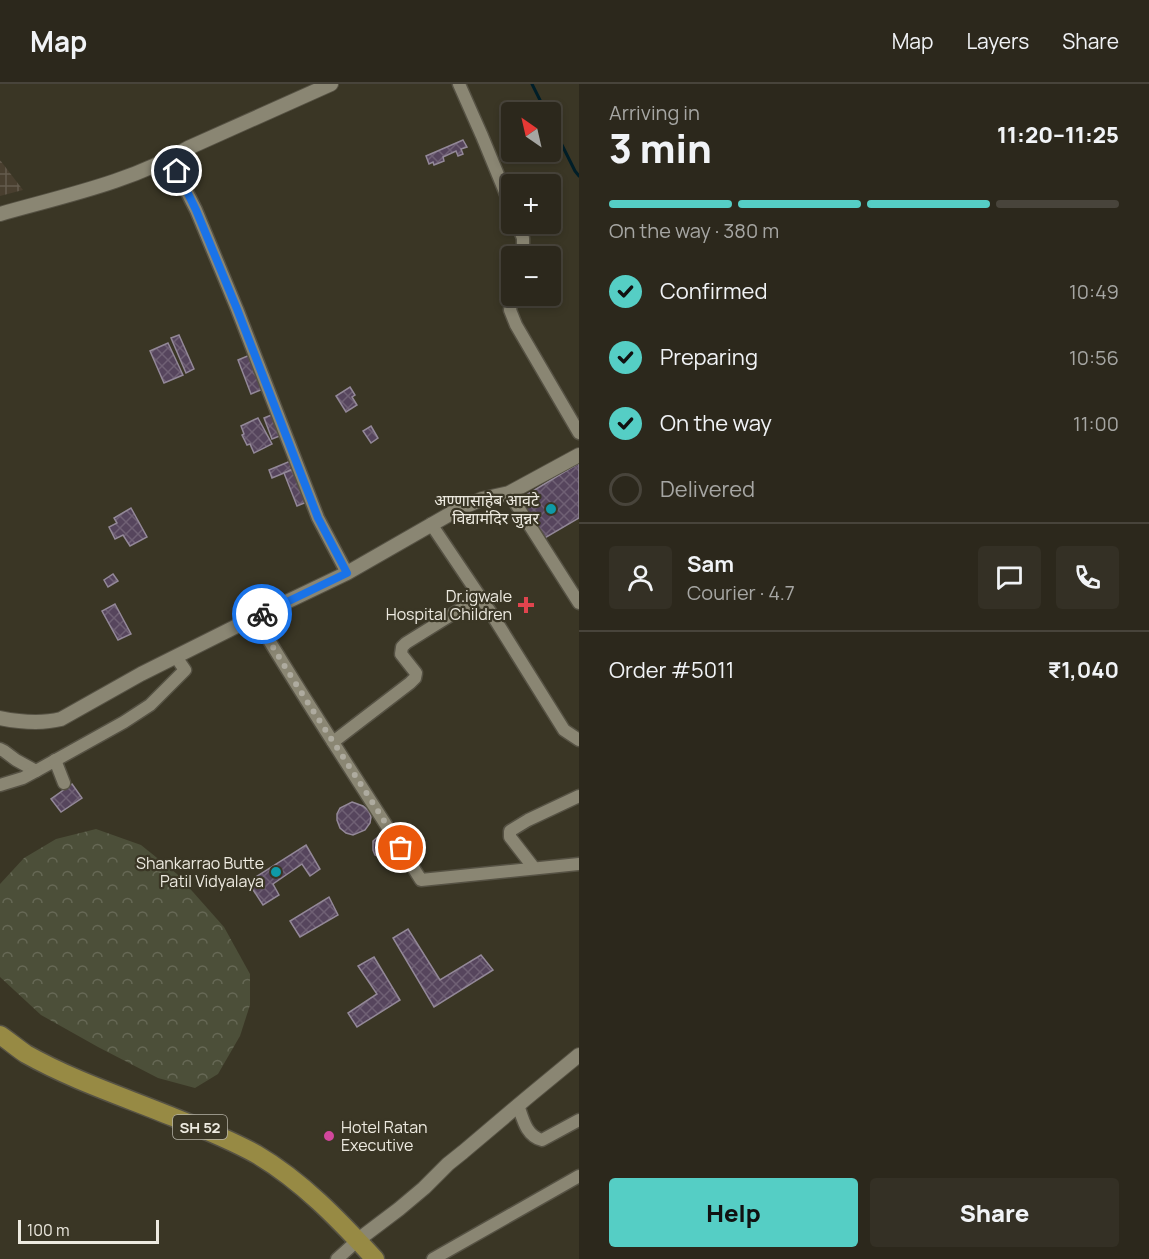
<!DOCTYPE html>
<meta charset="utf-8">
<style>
body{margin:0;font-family:Manrope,"Noto Sans Devanagari",sans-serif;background:#343025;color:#f1f3f6;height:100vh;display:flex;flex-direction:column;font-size:22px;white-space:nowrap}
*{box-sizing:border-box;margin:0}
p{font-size:20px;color:#a6a6a3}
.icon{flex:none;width:33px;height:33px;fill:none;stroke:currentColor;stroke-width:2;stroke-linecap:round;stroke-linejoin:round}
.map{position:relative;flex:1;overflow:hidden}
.side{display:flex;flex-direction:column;background:#2c281c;width:570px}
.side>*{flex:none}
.needle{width:39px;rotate:326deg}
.tools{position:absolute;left:501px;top:18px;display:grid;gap:12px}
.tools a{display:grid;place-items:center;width:60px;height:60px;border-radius:6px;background:#2c281c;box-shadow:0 3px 9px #0003,0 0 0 2px #48443b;font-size:30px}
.scale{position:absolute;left:18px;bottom:15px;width:141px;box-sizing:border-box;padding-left:6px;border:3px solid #edeae0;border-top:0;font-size:16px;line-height:21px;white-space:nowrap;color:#edeae0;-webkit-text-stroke:4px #3a3625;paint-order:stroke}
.pin{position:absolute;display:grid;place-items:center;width:51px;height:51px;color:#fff;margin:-26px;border:3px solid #fff;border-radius:50%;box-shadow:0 2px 6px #0007}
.courier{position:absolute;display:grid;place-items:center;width:60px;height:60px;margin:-30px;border:4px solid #1a73e8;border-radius:50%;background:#fff;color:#222;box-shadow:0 2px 8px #0007}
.summary em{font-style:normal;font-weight:800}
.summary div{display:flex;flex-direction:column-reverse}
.summary{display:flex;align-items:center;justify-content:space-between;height:102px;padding:0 30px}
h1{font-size:39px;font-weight:800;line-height:45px}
.bar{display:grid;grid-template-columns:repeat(4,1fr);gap:9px 6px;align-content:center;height:72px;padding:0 30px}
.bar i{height:8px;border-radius:4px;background:#48443b}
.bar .active{background:#55cec5}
.bar p{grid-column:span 4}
.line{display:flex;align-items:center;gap:15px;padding:0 30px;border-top:2px solid #48443b}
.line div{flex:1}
.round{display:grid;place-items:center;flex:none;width:63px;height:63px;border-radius:6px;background:#343025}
ol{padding:0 30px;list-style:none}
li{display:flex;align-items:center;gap:18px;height:66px}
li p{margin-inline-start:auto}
li .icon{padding:6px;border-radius:50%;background:#55cec5;color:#111;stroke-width:4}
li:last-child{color:#a6a6a3}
li i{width:33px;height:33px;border:3px solid #48443b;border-radius:50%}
.button{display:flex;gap:12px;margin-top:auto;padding:12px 30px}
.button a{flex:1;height:69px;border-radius:6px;background:#55cec5;color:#111;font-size:24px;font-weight:800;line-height:69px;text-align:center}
.button a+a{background:#343025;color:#f1f3f6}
header{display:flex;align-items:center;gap:36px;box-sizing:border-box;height:84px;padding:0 30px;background:#2c281c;border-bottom:2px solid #48443b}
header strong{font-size:28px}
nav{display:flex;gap:33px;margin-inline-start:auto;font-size:21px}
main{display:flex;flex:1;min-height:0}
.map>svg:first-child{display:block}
.industrial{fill:url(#industrial-grid)}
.park{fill:url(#park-crowns)}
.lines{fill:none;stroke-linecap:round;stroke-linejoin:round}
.stream{stroke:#001e28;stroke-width:3}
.building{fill:url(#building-cross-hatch);stroke:#938898;stroke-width:1.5}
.minor-casing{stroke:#565244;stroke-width:15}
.tertiary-casing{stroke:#565244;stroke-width:16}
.primary-casing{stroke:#565244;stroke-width:21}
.minor{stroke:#8a8673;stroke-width:12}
.tertiary{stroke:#8a8673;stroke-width:14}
.primary{stroke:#978a44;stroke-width:18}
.done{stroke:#aeab9f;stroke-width:6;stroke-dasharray:0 10.8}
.route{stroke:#1a73e8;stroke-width:8}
.culture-dot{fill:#0f9aa8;stroke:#3a3625;stroke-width:2}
.health-dot{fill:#e0444e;stroke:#3a3625;stroke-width:2}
.hotel-dot{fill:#d1479c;stroke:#3a3625;stroke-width:2}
.labels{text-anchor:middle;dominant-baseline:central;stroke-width:4.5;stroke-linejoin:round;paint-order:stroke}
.shield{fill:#3a3625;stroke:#b7b4a8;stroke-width:1.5}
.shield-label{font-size:15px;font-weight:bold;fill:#edeae0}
.poi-label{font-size:16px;fill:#edeae0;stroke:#3a3625;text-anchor:end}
</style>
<header>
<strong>Map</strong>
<nav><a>Map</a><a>Layers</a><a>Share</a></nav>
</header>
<main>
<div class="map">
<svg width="579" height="1175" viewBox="0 0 579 1175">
<defs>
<pattern id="industrial-grid" width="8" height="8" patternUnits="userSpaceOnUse" patternTransform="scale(1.5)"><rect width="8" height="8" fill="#493f2f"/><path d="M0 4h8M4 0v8" fill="none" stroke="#645b4d"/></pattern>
<pattern id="park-crowns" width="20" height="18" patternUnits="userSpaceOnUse" patternTransform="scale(1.5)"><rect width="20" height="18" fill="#4c4f39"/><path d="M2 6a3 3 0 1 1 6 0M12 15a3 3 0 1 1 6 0" fill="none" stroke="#666855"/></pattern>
<pattern id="building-cross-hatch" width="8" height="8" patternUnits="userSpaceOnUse" patternTransform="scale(1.5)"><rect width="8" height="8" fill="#56455d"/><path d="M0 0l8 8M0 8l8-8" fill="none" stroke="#6f6074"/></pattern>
</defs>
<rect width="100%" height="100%" fill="#3a3625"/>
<path class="industrial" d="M0,76L23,106L0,112Z"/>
<path class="park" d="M96,745L141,761L177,790L224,843L250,890V921L240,952L218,990L195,1004L158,994L98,963L41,931L0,893V800L24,774L56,755Z"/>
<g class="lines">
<g class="stream">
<path d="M532,0L546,28"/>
<path d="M550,37L575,87L579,92"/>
</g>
</g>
<g class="building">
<path d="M463,56L467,63L461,65L463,70L458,72L456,67L443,73L444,77L434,81L433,78L429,80L426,72Z"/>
<path d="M179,251L194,285L186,289L171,254Z"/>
<path d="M168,259L183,291L164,299L150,267Z"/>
<path d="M250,271L263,305L251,310L238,276Z"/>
<path d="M350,303L355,311L352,313L357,321L346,328L336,312Z"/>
<path d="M274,330L282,351L272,355L264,334Z"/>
<path d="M258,334L272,360L254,369L250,360L247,361L242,351L244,350L241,342Z"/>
<path d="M371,342L378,354L371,359L363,347Z"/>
<path d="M293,376L296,384L272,394L269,386Z"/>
<path d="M579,379V434L543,455L518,416Z"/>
<path d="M296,384L309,417L297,422L284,389Z"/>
<path d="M131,424L147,453L130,462L123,451L115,455L109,443L117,439L114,434Z"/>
<path d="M113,490L118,497L108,503L104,496Z"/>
<path d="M115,520L131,550L118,556L102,527Z"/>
<path d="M72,700L82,714L61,728L51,715Z"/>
<path d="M352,718L363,722L369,727L371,733L370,739L365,746L353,751L346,749L340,744L337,736V730L340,724Z"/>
<path d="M380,751L389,753L393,762L388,772L384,775L375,771L373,766V757Z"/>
<path d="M306,761L320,785L310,792L302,780L273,800L279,811L263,821L248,798Z"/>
<path d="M329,813L338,831L300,853L290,837Z"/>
<path d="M408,845L440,896L481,871L493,886L434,923L393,854Z"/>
<path d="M374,873L400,916L357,943L348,929L377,910L358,882Z"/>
</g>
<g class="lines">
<defs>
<g id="minor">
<path d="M459,0L482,52L512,125"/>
<path d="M170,75L196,126L237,225L318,434L347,489"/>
<path d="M517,140L523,154V172"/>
<path d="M512,211L510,226L516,241L579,349"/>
<path d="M509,409L579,519"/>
<path d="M431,440L491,529L564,646L579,656"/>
<path d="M255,533C308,622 366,708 421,796L579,780"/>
<path d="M333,658L410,599L415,594L416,589L401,570L402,563L406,559L480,513"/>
<path d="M0,665L4,667L16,676L36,687L124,638L150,621L185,586L176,573"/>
<path d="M55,676L64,699"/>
<path d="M0,701L23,694L36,687"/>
<path d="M534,784L510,753V747L528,736L579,712"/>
<path d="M518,1021C523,1035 526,1052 542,1056L579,1036"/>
<path d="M337,1175L358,1156"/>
<path d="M433,1175L579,1092"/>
</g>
<g id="tertiary">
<path d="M0,130C63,112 132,98 188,64L331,0"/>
<path d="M0,634C20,638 41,640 61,635L141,590L255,533L347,489L457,426L482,415L509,409L579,371"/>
<path d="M358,1156L399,1125L424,1104L448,1080L463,1068L528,1013L579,971"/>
</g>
<path id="primary" d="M0,951C9,957 17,964 26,970C72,996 124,1013 173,1033C201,1044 229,1055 256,1070C302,1097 339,1136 375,1175"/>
</defs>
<use href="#minor" class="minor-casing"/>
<use href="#tertiary" class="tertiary-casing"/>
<use href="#primary" class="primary-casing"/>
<use href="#minor" class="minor"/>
<use href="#tertiary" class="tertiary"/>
<use href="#primary" class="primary"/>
</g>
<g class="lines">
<path class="done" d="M262,530L255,533C301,612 354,687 401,764"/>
<path class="route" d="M177,87L196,126L237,225L318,434L347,489L262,530"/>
</g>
<g class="culture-dot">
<circle cx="551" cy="425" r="6"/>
<circle cx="276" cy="788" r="6"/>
</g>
<path class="health-dot" d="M523 512h6v6h6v6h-6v6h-6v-6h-6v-6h6z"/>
<circle class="hotel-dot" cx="329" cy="1052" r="6"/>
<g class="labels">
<rect class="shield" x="173" y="1031" width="54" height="24" rx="4.5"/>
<g class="shield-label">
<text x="200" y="1043">SH 52</text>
</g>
<g class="poi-label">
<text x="539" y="416">अण्णासाहेब आवटे<tspan x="539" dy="18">विद्यामंदिर जुन्नर</tspan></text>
<text x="512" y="512">Dr.igwale<tspan x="512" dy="18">Hospital Children</tspan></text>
<text x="264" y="779">Shankarrao Butte<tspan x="264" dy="18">Patil Vidyalaya</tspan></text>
<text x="341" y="1043" text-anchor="start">Hotel Ratan<tspan x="341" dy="18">Executive</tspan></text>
</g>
</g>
</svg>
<div class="tools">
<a><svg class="needle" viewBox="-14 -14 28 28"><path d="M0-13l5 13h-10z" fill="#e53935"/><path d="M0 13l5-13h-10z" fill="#a6a6a3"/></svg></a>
<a>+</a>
<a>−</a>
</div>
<div class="scale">100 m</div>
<div class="pin" style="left:401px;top:764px;background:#ea580c"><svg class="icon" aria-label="bag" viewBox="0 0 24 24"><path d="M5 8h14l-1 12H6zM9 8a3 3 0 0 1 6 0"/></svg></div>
<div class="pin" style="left:177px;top:87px;background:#1f2937"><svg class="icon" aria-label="home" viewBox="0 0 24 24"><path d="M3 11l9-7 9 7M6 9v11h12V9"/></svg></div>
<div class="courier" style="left:262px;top:530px"><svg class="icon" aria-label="bike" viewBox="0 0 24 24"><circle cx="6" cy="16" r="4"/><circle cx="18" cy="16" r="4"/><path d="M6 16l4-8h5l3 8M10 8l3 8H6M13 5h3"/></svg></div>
</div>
<section class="side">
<div class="summary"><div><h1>3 min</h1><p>Arriving in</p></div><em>11:20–11:25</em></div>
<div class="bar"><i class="active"></i><i class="active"></i><i class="active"></i><i></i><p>On the way · 380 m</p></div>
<ol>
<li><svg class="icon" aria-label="check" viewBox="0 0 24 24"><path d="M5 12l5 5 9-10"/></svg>Confirmed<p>10:49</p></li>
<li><svg class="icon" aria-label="check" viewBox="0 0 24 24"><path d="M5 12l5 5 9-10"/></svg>Preparing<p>10:56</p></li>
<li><svg class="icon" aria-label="check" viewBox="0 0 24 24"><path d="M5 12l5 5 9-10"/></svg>On the way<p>11:00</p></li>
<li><i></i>Delivered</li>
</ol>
<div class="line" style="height:108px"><a class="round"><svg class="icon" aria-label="person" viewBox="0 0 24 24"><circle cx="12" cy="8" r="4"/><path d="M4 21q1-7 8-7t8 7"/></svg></a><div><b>Sam</b><p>Courier · 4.7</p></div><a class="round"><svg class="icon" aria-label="chat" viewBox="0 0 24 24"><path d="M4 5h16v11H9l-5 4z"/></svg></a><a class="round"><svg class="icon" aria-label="phone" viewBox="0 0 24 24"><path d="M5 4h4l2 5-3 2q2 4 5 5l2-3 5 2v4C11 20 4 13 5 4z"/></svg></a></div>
<div class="line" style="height:78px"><div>Order #5011</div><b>₹1,040</b></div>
<div class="button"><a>Help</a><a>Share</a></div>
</section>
</main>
